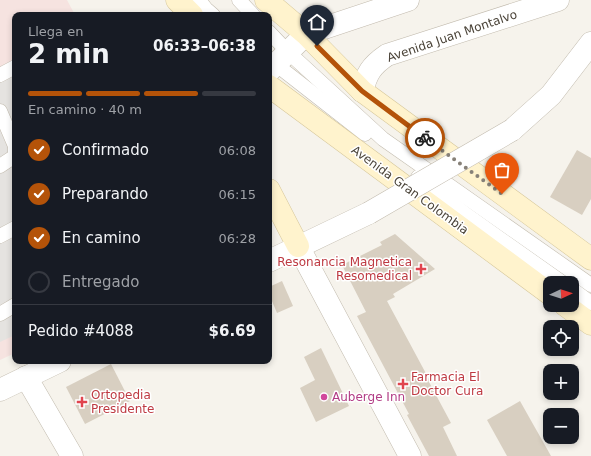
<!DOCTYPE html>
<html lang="es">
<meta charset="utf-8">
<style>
body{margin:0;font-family:"DejaVu Sans",sans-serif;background:#242831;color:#f1f3f6;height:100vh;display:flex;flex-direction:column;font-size:15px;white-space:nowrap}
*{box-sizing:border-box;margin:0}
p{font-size:13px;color:#9ea1a6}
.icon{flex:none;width:22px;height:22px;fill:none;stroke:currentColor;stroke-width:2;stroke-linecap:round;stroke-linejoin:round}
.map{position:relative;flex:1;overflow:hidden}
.panel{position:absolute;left:12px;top:12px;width:260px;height:352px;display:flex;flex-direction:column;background:#171b24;border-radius:8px;box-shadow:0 2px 6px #0003}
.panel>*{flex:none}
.needle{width:26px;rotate:86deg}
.fabs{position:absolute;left:543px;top:276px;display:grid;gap:8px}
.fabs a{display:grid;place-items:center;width:36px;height:36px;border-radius:8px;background:#171b24;box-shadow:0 2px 6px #0003;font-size:20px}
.pin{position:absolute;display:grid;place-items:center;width:34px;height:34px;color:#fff;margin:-41px -17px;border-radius:50% 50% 50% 0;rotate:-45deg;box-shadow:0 0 4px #0007}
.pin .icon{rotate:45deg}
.courier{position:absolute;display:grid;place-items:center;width:40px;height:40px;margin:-20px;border:3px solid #b45309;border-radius:50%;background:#fff;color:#222;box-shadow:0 1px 5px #0007}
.overview em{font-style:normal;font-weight:800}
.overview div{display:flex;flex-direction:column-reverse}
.overview{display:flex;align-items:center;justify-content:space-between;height:68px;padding:0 16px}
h1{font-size:26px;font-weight:800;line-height:30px}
.bar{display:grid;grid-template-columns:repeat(4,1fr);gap:6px 4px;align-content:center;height:48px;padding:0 16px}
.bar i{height:5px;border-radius:3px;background:#363941}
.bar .active{background:#b45309}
.bar p{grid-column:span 4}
.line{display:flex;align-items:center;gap:10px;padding:0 16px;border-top:1px solid #363941}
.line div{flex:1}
ol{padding:0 16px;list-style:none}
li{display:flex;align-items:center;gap:12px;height:44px}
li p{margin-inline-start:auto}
li .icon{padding:4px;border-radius:50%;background:#b45309;color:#fff;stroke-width:4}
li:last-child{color:#9ea1a6}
li i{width:22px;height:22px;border:2px solid #363941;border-radius:50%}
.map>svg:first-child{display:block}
.medical{fill:#f6e3e0}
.parking{fill:#e5e3e0}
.building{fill:#d8cfc1}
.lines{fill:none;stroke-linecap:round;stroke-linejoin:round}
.service-casing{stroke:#c2bbae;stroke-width:15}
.minor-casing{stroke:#c2bbae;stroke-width:23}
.secondary-casing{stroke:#d6c79b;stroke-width:23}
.service{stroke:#fff;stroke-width:14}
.minor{stroke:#fff;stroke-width:22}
.secondary{stroke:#fff3cd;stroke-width:22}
.minor-bridge-casing{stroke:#c2bbae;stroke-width:23;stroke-linecap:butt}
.minor-bridge{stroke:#fff;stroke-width:22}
.done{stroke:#878178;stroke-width:4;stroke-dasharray:0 7.2}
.route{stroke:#b45309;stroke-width:5}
.health-dot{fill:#e0444e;stroke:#fff;stroke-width:1.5}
.hotel-dot{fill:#d1479c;stroke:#fff;stroke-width:1.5}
.labels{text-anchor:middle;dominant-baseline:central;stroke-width:3;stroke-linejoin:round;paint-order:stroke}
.street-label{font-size:12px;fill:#4b4439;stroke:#fff}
.health-label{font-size:12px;fill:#be3a42;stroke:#fff;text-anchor:start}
.hotel-label{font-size:12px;fill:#b23c85;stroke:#fff;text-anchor:start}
</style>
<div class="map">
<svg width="591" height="456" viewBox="0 0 591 456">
<rect width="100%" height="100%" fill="#f6f3ec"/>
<path class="medical" d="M0,0H67L75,15H15V353L0,360Z"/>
<path class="parking" d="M15,72V335L0,342V79Z"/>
<g class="building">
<path d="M577,150L591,158V199L582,215L550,197Z"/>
<path d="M395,234L435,269L393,294L395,297L387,301L430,381L429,382L451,423L443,427L457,456H429L407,415L409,414L357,316L366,312L342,265L382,245L380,242Z"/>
<path d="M282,281L293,306L277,313L269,294V287Z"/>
<path d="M321,348L349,406L316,422L300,388L315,380L304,357Z"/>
<path d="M111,364L130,401L85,424L66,387Z"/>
<path d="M520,401L551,456H507L487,420Z"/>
</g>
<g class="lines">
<defs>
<g id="service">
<path d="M199,0L206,9L213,15"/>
<path d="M239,0L253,15"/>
<path d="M269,32L288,52L383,139L591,285"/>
<path d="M269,59L365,134"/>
<path d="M0,75L15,67"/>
<path d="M0,111L15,146V152"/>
<path d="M0,166L15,156"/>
<path d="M418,177L467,215L563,283"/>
<path d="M0,236L15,228"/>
<path d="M572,289L591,303"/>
<path d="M0,314L15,305"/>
</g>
<g id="minor">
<path d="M269,71L306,34L408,0"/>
<path d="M362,91C367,73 371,66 387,55L558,0"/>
<path d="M512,130L551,95L591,43"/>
<path d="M298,246L410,456"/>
<path d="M269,261L369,213"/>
<path d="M26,377L72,456"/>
<path d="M0,390L60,361"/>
</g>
<g id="secondary">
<path d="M177,0L192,15"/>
<path d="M266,0L306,34L362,91L591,259"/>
<path d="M269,86L550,294"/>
<path d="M269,190L298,246"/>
<path d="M565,305L591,324"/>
</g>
</defs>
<use href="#service" class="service-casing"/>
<use href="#minor" class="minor-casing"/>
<use href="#secondary" class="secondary-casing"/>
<use href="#service" class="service"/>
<use href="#minor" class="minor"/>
<use href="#secondary" class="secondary"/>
<defs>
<path id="minor-bridge" d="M369,213L512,130"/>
</defs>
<use href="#minor-bridge" class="minor-bridge-casing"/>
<use href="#minor-bridge" class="minor-bridge"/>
</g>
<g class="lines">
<path class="done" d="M425,138L502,194"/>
<path class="route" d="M317,46L362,91L425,138"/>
</g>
<g class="health-dot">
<path d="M419 263h4v4h4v4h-4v4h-4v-4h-4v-4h4z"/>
<path d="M401 378h4v4h4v4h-4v4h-4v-4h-4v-4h4z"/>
<path d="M80 396h4v4h4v4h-4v4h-4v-4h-4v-4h4z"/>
</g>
<circle class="hotel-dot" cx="324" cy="397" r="4"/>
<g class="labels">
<g class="street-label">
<text transform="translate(452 36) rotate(-19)">Avenida Juan Montalvo</text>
<text transform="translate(410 190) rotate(36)">Avenida Gran Colombia</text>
</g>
<g class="health-label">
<text x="412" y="262" text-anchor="end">Resonancia Magnetica<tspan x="412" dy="14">Resomedical</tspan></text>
<text x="411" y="377">Farmacia El<tspan x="411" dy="14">Doctor Cura</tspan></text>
<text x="91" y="395">Ortopedia<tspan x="91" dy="14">Presidente</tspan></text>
</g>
<g class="hotel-label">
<text x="332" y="397">Auberge Inn</text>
</g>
</g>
</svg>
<div class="fabs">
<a><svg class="needle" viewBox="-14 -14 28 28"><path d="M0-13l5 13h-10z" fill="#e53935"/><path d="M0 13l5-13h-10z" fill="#9ea1a6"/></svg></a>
<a><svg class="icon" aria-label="locate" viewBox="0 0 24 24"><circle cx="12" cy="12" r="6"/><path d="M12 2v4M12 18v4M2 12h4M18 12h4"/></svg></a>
<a>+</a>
<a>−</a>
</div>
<div class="pin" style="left:502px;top:194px;background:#ea580c"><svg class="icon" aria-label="bag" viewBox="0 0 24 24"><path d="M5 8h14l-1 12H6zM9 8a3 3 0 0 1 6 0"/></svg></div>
<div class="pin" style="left:317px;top:46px;background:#1f2937"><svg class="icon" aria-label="home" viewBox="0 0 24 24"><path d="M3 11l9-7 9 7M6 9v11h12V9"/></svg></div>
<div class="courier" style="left:425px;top:138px"><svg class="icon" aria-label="bike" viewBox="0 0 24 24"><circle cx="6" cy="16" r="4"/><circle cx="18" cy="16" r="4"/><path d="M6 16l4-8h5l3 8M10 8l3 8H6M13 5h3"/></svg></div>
<section class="panel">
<div class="overview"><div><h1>2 min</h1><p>Llega en</p></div><em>06:33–06:38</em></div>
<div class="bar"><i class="active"></i><i class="active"></i><i class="active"></i><i></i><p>En camino · 40 m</p></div>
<ol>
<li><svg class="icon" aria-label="check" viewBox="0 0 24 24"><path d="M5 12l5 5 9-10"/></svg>Confirmado<p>06:08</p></li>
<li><svg class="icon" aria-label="check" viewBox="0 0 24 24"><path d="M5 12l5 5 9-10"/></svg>Preparando<p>06:15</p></li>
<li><svg class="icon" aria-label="check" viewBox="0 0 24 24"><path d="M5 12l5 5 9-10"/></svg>En camino<p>06:28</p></li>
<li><i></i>Entregado</li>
</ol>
<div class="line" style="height:52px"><div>Pedido #4088</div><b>$6.69</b></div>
</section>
</div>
